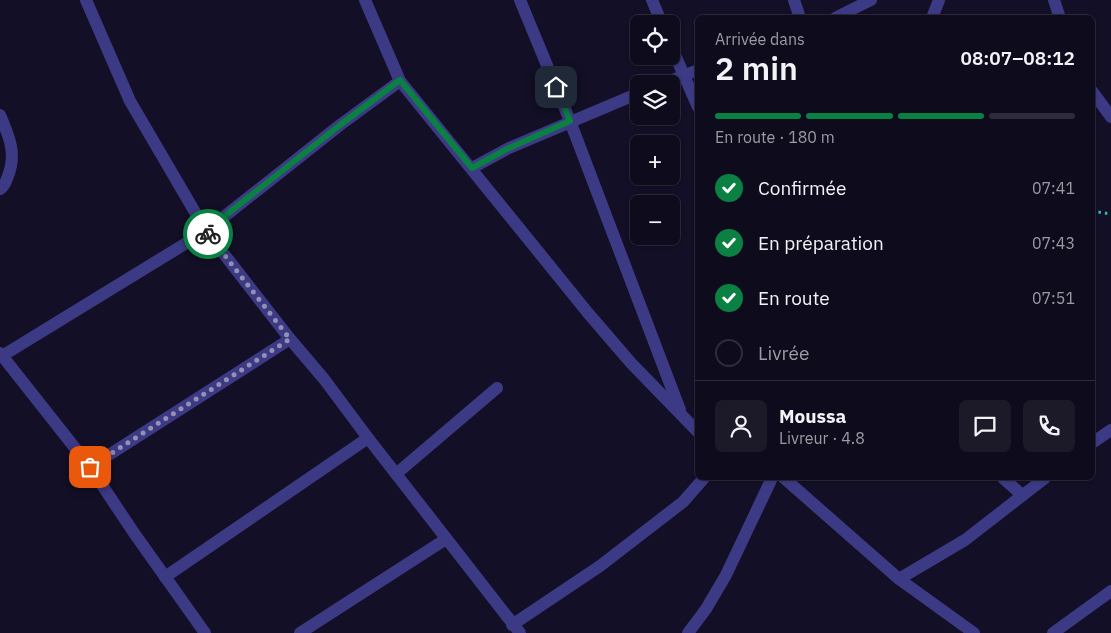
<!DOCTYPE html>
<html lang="fr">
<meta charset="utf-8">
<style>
body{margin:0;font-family:"IBM Plex Sans",sans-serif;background:#1c1929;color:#f1f3f6;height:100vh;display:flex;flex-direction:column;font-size:19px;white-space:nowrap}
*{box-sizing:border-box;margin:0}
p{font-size:16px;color:#9b9ba3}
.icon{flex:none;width:28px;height:28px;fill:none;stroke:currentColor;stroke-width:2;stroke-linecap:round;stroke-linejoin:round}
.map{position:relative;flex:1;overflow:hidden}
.details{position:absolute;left:695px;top:15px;width:400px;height:465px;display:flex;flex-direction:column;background:#0e0b1c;border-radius:8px;box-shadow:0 1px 4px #0004,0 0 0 1px #2e2b3b}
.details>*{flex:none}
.fabs{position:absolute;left:630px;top:15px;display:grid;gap:10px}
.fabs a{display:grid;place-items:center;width:50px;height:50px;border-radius:8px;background:#0e0b1c;box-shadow:0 1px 4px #0004,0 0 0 1px #2e2b3b;font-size:25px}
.pin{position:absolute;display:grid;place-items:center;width:42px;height:42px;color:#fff;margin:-21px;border-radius:10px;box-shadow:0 2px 8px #0006}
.courier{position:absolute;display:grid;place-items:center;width:50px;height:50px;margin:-25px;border:4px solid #0b8043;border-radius:50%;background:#fff;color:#222;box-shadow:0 1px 6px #0007}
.headline em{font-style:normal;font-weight:600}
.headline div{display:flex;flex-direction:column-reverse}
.headline{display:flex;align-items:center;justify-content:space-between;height:85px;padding:0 20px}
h1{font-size:32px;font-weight:600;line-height:38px}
.bar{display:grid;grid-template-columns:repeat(4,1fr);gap:8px 5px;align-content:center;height:60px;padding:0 20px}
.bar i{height:6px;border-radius:4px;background:#2e2b3b}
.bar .selected{background:#0b8043}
.bar p{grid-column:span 4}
.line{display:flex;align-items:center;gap:12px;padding:0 20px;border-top:1px solid #2e2b3b}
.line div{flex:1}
.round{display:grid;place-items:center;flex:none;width:52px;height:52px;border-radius:8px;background:#1c1929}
ol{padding:0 20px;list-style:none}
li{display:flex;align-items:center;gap:15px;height:55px}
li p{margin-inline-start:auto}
li .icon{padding:5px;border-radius:50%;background:#0b8043;color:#fff;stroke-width:4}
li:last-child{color:#9b9ba3}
li i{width:28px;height:28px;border:2px solid #2e2b3b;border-radius:50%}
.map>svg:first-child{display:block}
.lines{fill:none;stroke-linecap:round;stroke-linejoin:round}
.path{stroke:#2fb8b0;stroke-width:3;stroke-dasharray:2.5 4;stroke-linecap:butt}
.street{stroke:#3d3a85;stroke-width:12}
.done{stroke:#948fb3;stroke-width:5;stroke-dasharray:0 9}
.route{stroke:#0b8043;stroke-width:6}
</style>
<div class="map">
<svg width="1111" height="633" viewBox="0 0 1111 633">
<rect width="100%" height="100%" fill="#130f26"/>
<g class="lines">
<path class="path" d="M1092,211L1111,214"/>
<g class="street">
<path d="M86,0L130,101L206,231L290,339L324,379L368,438L520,633"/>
<path d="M365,0L400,81L588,313L631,363L698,432"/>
<path d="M520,0L570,121L680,410"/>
<path d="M652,0L662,24"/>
<path d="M794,0L800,18"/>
<path d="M1054,0L1060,18"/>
<path d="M835,18L871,0"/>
<path d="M932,18L939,0"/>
<path d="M671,46L698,107"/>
<path d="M662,84L698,70"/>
<path d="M1092,91L1111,117"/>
<path d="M0,115C9,136 17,154 8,176C6,181 5,186 0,189"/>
<path d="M472,168L509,148L639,93"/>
<path d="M0,353L90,467L134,533L205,633"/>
<path d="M2,356L206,231L340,125L400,81"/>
<path d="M1092,443L1111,430"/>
<path d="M90,467L290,339"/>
<path d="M396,474L497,388"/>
<path d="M784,478L899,579L974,633"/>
<path d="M1003,478L1022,495"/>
<path d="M165,577L368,438"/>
<path d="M899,579L965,540L1045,478"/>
<path d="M512,625L600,566L683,502L704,478"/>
<path d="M300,633L446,539"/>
<path d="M688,633L706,609L726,575L772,478"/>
<path d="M1053,633L1111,591"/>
</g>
</g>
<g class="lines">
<path class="done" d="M90,467L290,339L208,234"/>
<path class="route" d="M208,234L206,231L340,125L400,80L472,168L509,148L570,121L556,87"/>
</g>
</svg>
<div class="fabs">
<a><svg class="icon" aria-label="locate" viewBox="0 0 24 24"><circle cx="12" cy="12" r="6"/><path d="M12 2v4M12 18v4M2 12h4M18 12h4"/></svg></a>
<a><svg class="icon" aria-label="layers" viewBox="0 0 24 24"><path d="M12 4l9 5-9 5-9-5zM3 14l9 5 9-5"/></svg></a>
<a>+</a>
<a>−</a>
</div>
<div class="pin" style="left:90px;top:467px;background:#ea580c"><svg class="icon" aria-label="bag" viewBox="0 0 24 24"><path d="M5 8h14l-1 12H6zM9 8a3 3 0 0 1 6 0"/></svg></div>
<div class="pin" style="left:556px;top:87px;background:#1f2937"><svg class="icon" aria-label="home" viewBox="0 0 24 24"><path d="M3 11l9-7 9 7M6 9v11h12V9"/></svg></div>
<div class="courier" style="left:208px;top:234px"><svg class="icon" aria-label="bike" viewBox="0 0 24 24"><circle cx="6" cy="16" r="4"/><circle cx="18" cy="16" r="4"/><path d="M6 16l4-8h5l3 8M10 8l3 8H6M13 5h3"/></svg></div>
<section class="details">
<div class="headline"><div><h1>2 min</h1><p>Arrivée dans</p></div><em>08:07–08:12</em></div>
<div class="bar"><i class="selected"></i><i class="selected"></i><i class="selected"></i><i></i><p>En route · 180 m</p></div>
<ol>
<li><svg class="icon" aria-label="check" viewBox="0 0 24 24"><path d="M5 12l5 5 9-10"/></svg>Confirmée<p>07:41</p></li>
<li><svg class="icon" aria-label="check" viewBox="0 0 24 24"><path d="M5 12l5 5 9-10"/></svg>En préparation<p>07:43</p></li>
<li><svg class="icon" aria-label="check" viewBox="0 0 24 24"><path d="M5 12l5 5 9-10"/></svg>En route<p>07:51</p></li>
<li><i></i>Livrée</li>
</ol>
<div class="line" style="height:90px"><a class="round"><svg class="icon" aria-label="person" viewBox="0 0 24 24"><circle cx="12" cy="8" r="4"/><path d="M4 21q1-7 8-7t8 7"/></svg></a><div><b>Moussa</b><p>Livreur · 4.8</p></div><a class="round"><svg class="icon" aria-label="chat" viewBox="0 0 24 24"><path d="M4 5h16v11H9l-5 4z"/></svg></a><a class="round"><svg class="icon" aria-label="phone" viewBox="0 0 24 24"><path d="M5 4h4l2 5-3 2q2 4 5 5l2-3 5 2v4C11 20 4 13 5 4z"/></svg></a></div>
</section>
</div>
